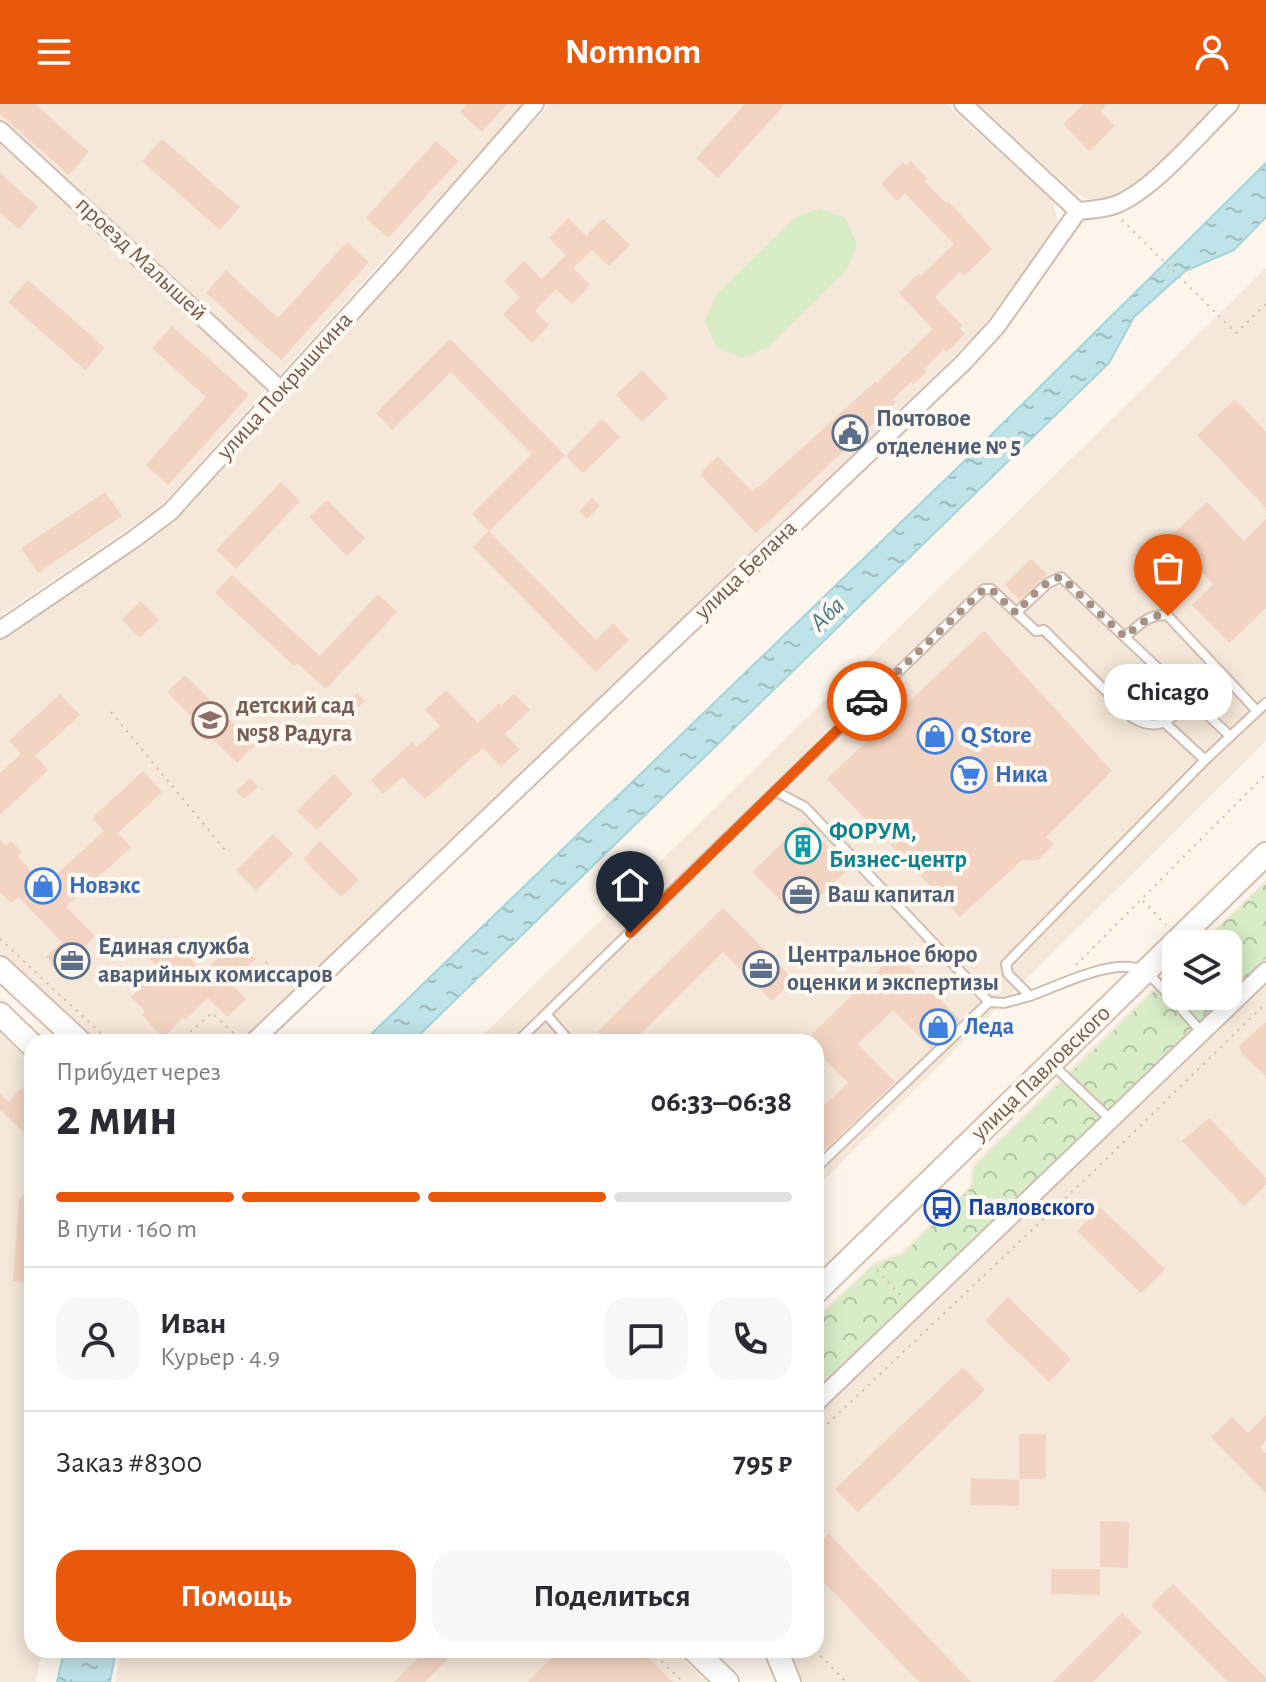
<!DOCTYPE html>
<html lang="ru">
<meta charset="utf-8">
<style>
body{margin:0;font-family:"Alegreya Sans",sans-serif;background:#f7f7f7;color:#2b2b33;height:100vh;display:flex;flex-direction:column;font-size:30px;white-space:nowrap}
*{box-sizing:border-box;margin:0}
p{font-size:26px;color:#7c7c81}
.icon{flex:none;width:44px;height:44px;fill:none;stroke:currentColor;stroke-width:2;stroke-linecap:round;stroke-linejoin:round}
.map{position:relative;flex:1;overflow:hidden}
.drawer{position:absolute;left:24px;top:930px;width:800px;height:624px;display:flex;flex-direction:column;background:#fff;border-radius:24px;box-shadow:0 4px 20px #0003}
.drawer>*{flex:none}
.tools{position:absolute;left:1162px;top:826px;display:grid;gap:16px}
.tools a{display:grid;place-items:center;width:80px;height:80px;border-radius:16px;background:#fff;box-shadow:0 4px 20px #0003;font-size:40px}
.pin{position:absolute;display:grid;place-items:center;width:68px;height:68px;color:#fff;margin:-82px -34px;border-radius:50% 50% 50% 0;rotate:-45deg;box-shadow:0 0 8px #0007}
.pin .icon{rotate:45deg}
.courier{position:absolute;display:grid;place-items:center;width:80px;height:80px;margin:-40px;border:6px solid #ea580c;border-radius:50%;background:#fff;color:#222;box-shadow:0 2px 10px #0007}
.bubble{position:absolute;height:56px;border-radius:24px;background:#fff;box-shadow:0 4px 20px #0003;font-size:26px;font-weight:600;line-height:56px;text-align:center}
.head em{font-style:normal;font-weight:600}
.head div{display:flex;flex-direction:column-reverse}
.head{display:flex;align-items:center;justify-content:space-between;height:136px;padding:0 32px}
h1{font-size:52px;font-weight:600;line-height:60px}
.bar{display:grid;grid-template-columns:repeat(4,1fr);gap:12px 8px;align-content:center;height:96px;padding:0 32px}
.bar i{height:10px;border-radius:6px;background:#e1e1e2}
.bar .current{background:#ea580c}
.bar p{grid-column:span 4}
.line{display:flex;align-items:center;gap:20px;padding:0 32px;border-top:2px solid #e1e1e2}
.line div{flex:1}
.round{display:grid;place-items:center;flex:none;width:84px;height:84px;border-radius:24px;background:#f7f7f7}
.cta{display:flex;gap:16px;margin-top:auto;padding:16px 32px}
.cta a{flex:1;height:92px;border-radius:24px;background:#ea580c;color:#fff;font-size:32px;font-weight:600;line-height:92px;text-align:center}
.cta a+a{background:#f7f7f7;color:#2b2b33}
header{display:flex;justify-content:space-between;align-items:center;height:104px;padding:0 32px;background:#ea580c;color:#fff;font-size:36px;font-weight:600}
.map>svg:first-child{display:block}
.residential{fill:#f5e7d9}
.grass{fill:#d8ecc8}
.forest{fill:url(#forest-crowns)}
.water{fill:url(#water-ripples);stroke:#a4d3da;stroke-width:2}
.building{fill:#f3d4c2}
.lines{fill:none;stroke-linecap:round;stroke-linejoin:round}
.service-casing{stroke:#d0bdaf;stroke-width:12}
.minor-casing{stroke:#d0bdaf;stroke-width:20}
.secondary-casing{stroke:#d6bfaf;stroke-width:26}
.path{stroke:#d9b7a4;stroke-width:2;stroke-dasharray:2 6;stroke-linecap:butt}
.service{stroke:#fff;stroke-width:8}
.minor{stroke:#fff;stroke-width:16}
.secondary{stroke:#fff;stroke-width:22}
.done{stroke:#a79184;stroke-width:8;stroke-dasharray:0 14.4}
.route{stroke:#ea580c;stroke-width:10}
.labels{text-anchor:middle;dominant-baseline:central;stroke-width:8;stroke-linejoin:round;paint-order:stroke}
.street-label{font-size:24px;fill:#795b4c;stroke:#fff9f2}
.service-label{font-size:24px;font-weight:bold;fill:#4e5e75;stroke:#fff9f2;text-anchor:start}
.education-label{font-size:24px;font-weight:bold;fill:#785e54;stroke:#fff9f2;text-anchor:start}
.shop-label{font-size:24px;font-weight:bold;fill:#366cbe;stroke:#fff9f2;text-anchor:start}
.culture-label{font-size:24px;font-weight:bold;fill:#0d838f;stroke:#fff9f2;text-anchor:start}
.transit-label{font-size:24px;font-weight:bold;fill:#164399;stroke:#fff9f2;text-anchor:start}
.water-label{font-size:26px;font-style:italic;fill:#427c86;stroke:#fff9f2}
</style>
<header><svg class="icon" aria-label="menu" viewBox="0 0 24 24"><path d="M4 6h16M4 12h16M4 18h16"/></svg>Nomnom<svg class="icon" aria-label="person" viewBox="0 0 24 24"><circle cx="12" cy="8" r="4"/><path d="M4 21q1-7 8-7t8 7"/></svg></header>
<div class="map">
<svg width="1266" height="1578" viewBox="0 0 1266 1578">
<defs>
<pattern id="forest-crowns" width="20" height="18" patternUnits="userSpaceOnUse" patternTransform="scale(2)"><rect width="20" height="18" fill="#d8ecc8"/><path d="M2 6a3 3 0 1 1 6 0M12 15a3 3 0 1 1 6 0" fill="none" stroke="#b4c2a5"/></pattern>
<pattern id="water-ripples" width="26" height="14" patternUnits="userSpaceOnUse" patternTransform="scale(2)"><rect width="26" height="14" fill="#bee3e8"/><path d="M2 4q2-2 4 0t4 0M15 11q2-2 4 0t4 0" fill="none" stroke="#9fbbbe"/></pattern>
</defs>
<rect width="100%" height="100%" fill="#fdf5eb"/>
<g class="residential">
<path d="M0,0H524L159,404L0,512Z"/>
<path d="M550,0H946L1053,97L1058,120L996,206L972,235L246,938H97L0,848V535L129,450L195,393Z"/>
<path d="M978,0H1222L1147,74L1108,95H1088L1074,88Z"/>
<path d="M1266,164V637L825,1075L816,1082V938H476Z"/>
<path d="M1266,776V1578H803L788,1546H816V1213L875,1158L901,1148L970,1082L972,1061L1176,862V892H1228V840H1199Z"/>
<path d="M0,925L32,954V1546H42L36,1578H0Z"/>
<path d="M122,1546H673L707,1578H115Z"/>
</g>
<path class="grass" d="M820,104L846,115L857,141L847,166L768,243L742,254L716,243L705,217L716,191L795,114Z"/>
<g class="forest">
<path d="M1264,780L1266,782V854L1228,891V840H1202Z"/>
<path d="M1176,866V892H1227L816,1287V1217L871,1163L903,1150L972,1083L975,1062Z"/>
</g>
<g class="water">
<path d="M1266,59V113L1234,146L1185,167L1134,213L1109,259L412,938H363L982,340Z"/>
<path d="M64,1546H116L110,1578H57Z"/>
</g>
<g class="building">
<path d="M0,0H35L89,48L69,71L0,10Z"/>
<path d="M467,0H507L482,28L460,8Z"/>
<path d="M745,0H785L718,74L696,54Z"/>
<path d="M1084,0H1108L1100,7L1115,22L1089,47L1063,20Z"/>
<path d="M162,35L240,103L220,126L142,57Z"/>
<path d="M436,37L458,57L388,134L366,114Z"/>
<path d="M911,57L927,74L924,77L946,99L948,97L992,145L964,172L960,168L935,193L962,221L959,224L965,230L947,248L944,245L924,265L926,268L913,280L911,278L893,295L896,298L756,429L700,370L718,352L752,387L760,382L876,277L877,279L933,225L899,189L919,169L921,172L954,140L905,89L897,97L881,80L903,58L906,62Z"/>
<path d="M0,69L38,103L19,125L0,109Z"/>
<path d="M568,114L586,132L603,115L630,141L609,162L592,146L573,164L590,181L572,200L556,185L535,207L549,221L532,239L503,210L520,193L504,177L524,157L542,175L566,151L549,134Z"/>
<path d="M347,138L369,158L281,256L206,189L226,166L278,214Z"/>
<path d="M28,176L105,244L85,266L8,198Z"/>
<path d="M172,222L249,291L168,381L146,361L206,293L152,244Z"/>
<path d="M450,235L565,351L489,427L472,410L532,350L451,268L392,326L376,309Z"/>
<path d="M642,266L668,293L642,318L616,291Z"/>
<path d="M1235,295L1266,328V404L1197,331Z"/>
<path d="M602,315L620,333L583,369L566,352Z"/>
<path d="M281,378L300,397L236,465L216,446Z"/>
<path d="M105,388L122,412L38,469L21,444Z"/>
<path d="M592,394L600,402L587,415L579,407Z"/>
<path d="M327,396L365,434L347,452L309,413Z"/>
<path d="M1207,398L1244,437L1266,415V504L1229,539L1192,501L1213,480L1169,434Z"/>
<path d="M489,427L596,536L613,519L629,536L596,568L473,443Z"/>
<path d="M1031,455L1047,470L1020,496L1005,481Z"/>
<path d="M232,471L320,552L378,490L397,508L326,585L297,559L294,562L215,489Z"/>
<path d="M141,497L159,516L139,534L122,515Z"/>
<path d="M984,527L1112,667L1046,733L1054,740L1039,755L1032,757L1023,755L960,813L827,675Z"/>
<path d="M185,571L255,641L237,659L210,632L206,637L188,619L193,614L167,588Z"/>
<path d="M446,586L478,619L499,599L501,602L514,590L530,606L505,630L520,645L501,663L483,644L425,695L402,673L383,690L371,676L412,638L417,643L440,622L425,606Z"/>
<path d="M357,589L365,597L351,610L343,602Z"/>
<path d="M60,590L80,611L35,652L48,666L0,711V669L21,650L9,637Z"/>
<path d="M143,667L162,688L118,729L131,743L66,803L95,832L59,867L46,853L62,838L18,793L11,799L0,788V736L6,742L11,737L22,748L17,752L45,781L104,727L92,714Z"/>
<path d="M334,670L353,690L317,726L297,707Z"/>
<path d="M250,674L258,683L244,695L236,687Z"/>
<path d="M805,717L848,766L797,813L752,768Z"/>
<path d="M273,730L293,750L256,786L236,766Z"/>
<path d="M320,737L359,776L341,793L303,755Z"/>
<path d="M723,804L794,876L772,897L723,848L641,929L650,938H608L597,928Z"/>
<path d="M171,835L203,868L224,849L227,851L240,839L256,855L231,879L246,895L227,913L208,894L185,916L183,913L163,934L142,911L145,907L131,893L159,864L147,852L154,845L158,848Z"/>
<path d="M896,849L960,916L931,944L893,906L858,940L895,978L816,1054V1009L848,979L816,946V938H804Z"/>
<path d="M1266,918V972L1242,950L1239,942Z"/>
<path d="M22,983L32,993V1036L0,1006V990L9,998Z"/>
<path d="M1209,1014L1266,1074V1081L1244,1102L1182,1037Z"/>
<path d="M32,1081V1179L13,1177L19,1096Z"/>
<path d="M1100,1103L1165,1165L1141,1189L1077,1127Z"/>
<path d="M1008,1193L1071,1255L1049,1278L985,1217Z"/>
<path d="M963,1263L985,1286L858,1408L835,1385Z"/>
<path d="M1266,1311V1337L1260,1343L1266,1349V1389L1211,1333L1232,1313L1248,1329Z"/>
<rect x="1019" y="1330" width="27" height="45"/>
<path d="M971,1374L1019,1376V1402L970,1401Z"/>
<path d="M1100,1417L1129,1418L1128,1464L1100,1463Z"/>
<path d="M829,1430L971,1578H919L816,1470V1442Z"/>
<path d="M1051,1465H1100V1491L1051,1490Z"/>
<path d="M1173,1480L1266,1574V1578H1228L1151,1501Z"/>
<path d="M1122,1509L1142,1528L1093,1578H1053Z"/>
<path d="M426,1546H457L425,1578H394Z"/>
<path d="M559,1546H641L673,1578H528Z"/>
</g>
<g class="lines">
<defs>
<g id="service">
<path d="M1016,509L1048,479L1061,473L1230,632"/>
<path d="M1125,533C1138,522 1150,508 1168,512L1257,607"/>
<path d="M1165,619L1205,656"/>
<path d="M775,687L984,485H991L1036,527L1044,526L1049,531L1133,614C1161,630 1170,614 1191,596"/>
<path d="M547,911L570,938"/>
<path d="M1202,928C1188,914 1157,874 1142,866C1114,853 1058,882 1030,892L1008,870L1006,860L1205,656L1266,599"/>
<path d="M517,938L775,687L805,703L989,898"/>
<path d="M1052,960L1111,1016"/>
<path d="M816,1064L989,898L1004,899L1030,892"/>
</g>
<g id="minor">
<path d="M963,0L1078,107"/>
<path d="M0,26L281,286"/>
<path d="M0,526L134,435L170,408L391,165L535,0"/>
<path d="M253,938L963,259L997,222L1078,107C1090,106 1104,105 1115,101C1153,87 1200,29 1230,0"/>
<path d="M816,1299L1266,867"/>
</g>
<g id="secondary">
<path d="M0,864L80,938"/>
<path d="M0,910L32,941"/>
<path d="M816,1188L1266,750"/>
<path d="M694,1546L727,1578"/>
<path d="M776,1546L789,1578"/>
</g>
</defs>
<use href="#service" class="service-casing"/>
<use href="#minor" class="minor-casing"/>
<use href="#secondary" class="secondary-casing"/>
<g class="path">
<path d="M1122,116L1236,229L1266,200"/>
<path d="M111,608L226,747"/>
<path d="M1143,797L1166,821"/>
<path d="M0,835L110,938"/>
<path d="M1076,861L1266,670"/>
<path d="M242,881L272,854"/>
<path d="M127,938L138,927"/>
<path d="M178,938L212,909L239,934"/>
<path d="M27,958L32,963"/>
<path d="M877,1166L904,1195"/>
<path d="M816,1331L1094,1067L1266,899"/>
<path d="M650,1546L683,1578"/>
<path d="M815,1546L846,1578"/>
</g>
<use href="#service" class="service"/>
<use href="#minor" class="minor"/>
<use href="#secondary" class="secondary"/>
</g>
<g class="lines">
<path class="done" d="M867,597L984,485H991L1016,509C1028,497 1044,476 1061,473L1125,533C1138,522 1151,508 1168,512"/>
<path class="route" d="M630,829L867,597"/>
</g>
<defs>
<symbol id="civic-ring" viewBox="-11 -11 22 22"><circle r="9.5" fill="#fff9f2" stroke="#5c6f8a" stroke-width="1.5"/><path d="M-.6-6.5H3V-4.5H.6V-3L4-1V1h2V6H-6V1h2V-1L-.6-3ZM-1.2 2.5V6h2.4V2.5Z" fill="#5c6f8a"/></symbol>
<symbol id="school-ring" viewBox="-11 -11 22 22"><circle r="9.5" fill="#fff9f2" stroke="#8d6e63" stroke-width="1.5"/><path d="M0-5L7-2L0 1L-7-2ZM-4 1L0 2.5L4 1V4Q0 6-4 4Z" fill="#8d6e63"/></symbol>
<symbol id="shop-ring" viewBox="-11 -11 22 22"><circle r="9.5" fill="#fff9f2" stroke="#3f7fe0" stroke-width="1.5"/><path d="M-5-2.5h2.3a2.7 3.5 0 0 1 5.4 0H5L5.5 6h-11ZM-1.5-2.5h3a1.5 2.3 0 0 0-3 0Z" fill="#3f7fe0"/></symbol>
<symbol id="supermarket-ring" viewBox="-11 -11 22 22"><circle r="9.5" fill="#fff9f2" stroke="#3f7fe0" stroke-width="1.5"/><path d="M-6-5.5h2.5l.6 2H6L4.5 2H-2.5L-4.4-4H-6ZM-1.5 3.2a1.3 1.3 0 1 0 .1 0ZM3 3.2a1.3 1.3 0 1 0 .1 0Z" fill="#3f7fe0"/></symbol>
<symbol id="building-ring" viewBox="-11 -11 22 22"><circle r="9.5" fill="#fff9f2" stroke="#0f9aa8" stroke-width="1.5"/><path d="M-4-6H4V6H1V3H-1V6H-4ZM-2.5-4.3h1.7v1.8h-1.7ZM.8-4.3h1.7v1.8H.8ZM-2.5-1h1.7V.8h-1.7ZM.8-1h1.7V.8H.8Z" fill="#0f9aa8"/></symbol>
<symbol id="office-ring" viewBox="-11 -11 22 22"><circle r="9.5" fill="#fff9f2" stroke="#5c6f8a" stroke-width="1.5"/><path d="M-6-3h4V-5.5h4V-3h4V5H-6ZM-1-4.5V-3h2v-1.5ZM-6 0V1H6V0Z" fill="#5c6f8a"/></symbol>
<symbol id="bus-ring" viewBox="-11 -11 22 22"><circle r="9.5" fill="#fff9f2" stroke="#1a4fb4" stroke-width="1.5"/><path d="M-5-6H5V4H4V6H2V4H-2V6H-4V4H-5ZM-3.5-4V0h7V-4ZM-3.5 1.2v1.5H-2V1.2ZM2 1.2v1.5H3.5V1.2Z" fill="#1a4fb4"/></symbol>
</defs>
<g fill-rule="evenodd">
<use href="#civic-ring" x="830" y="309" width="40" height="40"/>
<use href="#school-ring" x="190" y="596" width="40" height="40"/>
<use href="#shop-ring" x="915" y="612" width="40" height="40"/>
<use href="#supermarket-ring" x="949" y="651" width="40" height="40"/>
<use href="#building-ring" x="783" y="722" width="40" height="40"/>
<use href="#shop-ring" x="23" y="762" width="40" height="40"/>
<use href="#office-ring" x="781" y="771" width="40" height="40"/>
<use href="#office-ring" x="52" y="837" width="40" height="40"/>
<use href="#office-ring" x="741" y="845" width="40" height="40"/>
<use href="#shop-ring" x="918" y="903" width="40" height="40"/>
<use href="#bus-ring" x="922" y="1084" width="40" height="40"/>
</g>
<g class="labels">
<g class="street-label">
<text transform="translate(141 155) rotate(43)">проезд Малышей</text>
<text transform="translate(285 282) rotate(-48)">улица Покрышкина</text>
<text transform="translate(746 466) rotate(-44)">улица Белана</text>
<text transform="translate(1041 969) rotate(-44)">улица Павловского</text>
</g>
<g class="service-label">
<text x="876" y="315">Почтовое<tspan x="876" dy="28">отделение № 5</tspan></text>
<text x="827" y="791">Ваш капитал</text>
<text x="98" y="843">Единая служба<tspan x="98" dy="28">аварийных комиссаров</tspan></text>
<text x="787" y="851">Центральное бюро<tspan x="787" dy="28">оценки и экспертизы</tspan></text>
</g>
<g class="education-label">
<text x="236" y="602">детский сад<tspan x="236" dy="28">№58 Радуга</tspan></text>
</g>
<g class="shop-label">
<text x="961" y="632">Q Store</text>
<text x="995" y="671">Ника</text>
<text x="69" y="782">Новэкс</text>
<text x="964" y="923">Леда</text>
</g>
<g class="culture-label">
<text x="829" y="728">ФОРУМ,<tspan x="829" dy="28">Бизнес-центр</tspan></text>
</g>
<g class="transit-label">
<text x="968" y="1104">Павловского</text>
</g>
<g class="water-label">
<text transform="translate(827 510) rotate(-44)">Аба</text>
</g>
</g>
</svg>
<div class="tools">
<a><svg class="icon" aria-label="layers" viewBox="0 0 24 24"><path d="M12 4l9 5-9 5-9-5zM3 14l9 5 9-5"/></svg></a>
</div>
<div class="pin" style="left:1168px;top:512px;background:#ea580c"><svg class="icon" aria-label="bag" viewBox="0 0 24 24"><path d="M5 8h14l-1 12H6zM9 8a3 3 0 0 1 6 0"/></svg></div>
<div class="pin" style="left:630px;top:829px;background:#1f2937"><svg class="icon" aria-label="home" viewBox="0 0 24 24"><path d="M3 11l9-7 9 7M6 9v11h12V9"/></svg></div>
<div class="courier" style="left:867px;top:597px"><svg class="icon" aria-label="car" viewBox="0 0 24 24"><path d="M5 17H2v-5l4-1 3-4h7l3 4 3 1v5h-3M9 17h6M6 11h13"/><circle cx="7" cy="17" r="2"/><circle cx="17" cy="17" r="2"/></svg></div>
<div class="bubble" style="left:1104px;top:560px;width:128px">Chicago</div>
<section class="drawer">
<div class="head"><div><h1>2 мин</h1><p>Прибудет через</p></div><em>06:33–06:38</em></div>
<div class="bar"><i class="current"></i><i class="current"></i><i class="current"></i><i></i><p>В пути · 160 m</p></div>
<div class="line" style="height:144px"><a class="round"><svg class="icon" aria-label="person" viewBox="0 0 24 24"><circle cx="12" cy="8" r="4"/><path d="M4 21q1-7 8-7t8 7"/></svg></a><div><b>Иван</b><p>Курьер · 4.9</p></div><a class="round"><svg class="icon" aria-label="chat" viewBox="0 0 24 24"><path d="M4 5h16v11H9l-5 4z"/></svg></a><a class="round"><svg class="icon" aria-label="phone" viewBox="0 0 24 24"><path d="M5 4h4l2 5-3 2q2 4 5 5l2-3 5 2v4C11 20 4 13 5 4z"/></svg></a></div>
<div class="line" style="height:104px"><div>Заказ #8300</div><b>795 ₽</b></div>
<div class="cta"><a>Помощь</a><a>Поделиться</a></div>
</section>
</div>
